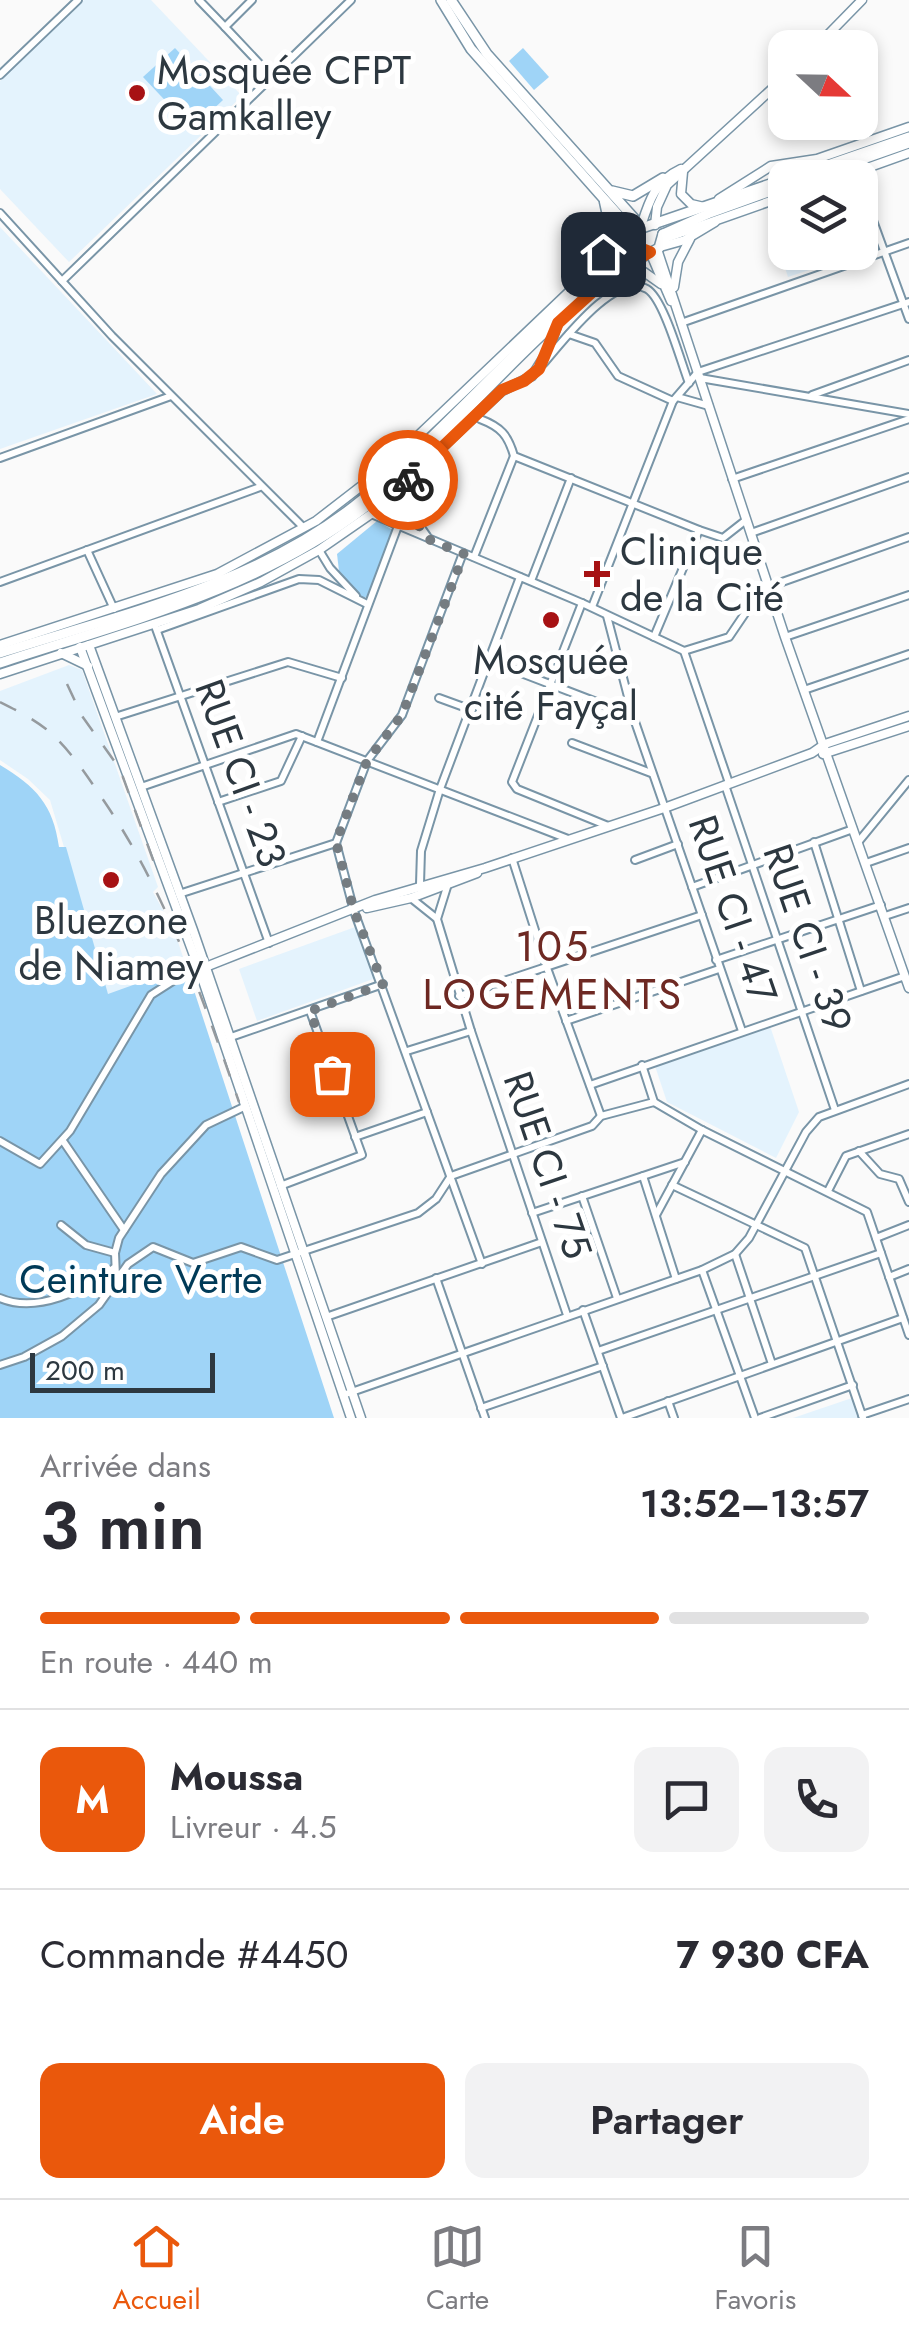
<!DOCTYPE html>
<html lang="fr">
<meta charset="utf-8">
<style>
body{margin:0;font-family:Jost,sans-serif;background:#f2f2f3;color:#2b2b33;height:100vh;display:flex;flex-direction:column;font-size:38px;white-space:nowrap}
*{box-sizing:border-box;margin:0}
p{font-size:32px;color:#7c7c81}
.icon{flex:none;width:55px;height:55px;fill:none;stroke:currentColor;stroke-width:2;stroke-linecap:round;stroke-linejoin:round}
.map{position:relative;height:1418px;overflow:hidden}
.sheet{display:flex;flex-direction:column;background:#fff;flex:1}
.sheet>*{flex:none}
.needle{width:65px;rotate:112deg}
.fabs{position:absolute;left:768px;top:30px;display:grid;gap:20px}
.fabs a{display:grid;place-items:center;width:110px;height:110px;border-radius:20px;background:#fff;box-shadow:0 5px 15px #0003;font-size:50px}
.scale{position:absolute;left:30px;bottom:25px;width:185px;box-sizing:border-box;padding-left:10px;border:5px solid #2d3840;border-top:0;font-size:28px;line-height:35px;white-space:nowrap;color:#2d3840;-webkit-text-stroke:8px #fff;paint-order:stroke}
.pin{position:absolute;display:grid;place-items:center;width:85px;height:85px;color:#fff;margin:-42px;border-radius:20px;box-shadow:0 5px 15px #0006}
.courier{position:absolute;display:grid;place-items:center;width:100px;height:100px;margin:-50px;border:8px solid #ea580c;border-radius:50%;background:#fff;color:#222;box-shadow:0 2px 12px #0007}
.overview em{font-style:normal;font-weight:600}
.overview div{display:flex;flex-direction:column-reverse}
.overview{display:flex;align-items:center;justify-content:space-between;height:170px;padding:0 40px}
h1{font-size:65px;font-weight:600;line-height:75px}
.bar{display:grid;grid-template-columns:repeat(4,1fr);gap:15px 10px;align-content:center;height:120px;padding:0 40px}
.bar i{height:12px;border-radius:8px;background:#e1e1e2}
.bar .selected{background:#ea580c}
.bar p{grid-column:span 4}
.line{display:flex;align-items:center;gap:25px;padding:0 40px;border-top:2px solid #e1e1e2}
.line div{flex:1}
.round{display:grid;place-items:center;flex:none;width:105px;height:105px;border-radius:20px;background:#f2f2f3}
.cta{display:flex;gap:20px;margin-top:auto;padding:20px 40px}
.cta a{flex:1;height:115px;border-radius:20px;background:#ea580c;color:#fff;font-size:40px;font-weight:600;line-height:115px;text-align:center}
.cta a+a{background:#f2f2f3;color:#2b2b33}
.menu{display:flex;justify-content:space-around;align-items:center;height:140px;border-top:2px solid #e1e1e2;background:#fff;font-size:28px;color:#7c7c81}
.menu a{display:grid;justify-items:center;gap:5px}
.menu .selected{color:#ea580c}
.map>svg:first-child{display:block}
.built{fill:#e4f3fd}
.green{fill:#9fd4f7}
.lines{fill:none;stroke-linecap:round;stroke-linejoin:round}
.minor-casing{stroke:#7995a7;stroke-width:10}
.major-casing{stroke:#7995a7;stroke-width:11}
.highway-casing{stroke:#7995a7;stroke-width:12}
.minor{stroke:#fff;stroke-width:6}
.major{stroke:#fff;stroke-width:8}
.highway{stroke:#fff;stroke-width:9}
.rail{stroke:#959a9e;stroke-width:2.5;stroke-dasharray:18 18;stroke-linecap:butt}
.done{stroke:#757c81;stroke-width:10;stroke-dasharray:0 18}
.route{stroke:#ea580c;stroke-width:12}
.poi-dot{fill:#a71214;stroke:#fff;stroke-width:4}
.labels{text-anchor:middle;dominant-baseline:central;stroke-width:10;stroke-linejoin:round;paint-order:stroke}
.poi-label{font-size:40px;fill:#2d3840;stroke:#fff;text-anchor:start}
.street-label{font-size:40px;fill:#2d3840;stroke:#fff}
.park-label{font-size:40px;fill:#003a57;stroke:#fff}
.neighbourhood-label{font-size:42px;letter-spacing:2.5px;fill:#6e2923;stroke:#fff}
</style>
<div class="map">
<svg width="909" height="1418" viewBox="0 0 909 1418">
<rect width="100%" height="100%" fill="#fafafa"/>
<g class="built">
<path d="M84,0H151L242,96L69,262L0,189V81Z"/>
<path d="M785,210V252L837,253L840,260L788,277L768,215Z"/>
<path d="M0,227L157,394L0,449Z"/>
<path d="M69,665L82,670L158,887L153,892L174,930L186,966L108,995L50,800L28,779L0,760V691Z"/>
<path d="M358,926L376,978L257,1021L239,969Z"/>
<path d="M770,1026L799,1112L776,1158L667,1102L655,1066Z"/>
<path d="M852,1398L859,1418H793Z"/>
</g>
<g class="green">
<path d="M175,48L223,100L192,129L143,77Z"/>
<path d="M523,48L549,77L534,90L509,61Z"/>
<path d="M377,521L393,530L367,597L363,598L339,571L337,554Z"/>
<path d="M0,765C36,787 53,804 59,847H66L108,994L186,966L334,1418H0Z"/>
</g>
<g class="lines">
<defs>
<g id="minor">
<path d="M199,0L225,27"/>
<path d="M252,0L225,27L272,77"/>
<path d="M0,75L78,0"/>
<path d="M860,185L909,319"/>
<path d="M0,213L112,336L304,528"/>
<path d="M62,281L351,0"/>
<path d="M681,323L909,243"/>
<path d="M569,334L595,343L618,376L673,401L698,372L909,302"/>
<path d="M543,364C561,344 615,270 647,289C664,299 681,363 689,383"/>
<path d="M700,378L909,414"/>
<path d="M812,395L909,360"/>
<path d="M677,397L709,406"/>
<path d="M480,419C501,427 508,435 514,456L699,530L723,538L746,520"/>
<path d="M0,458L171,396"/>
<path d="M732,479L909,419"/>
<path d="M396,492L427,536"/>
<path d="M371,514L582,603L684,651L729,637L752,603L768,587L909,537"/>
<path d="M751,533L909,477"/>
<path d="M87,550L114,609"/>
<path d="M319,550L330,568L356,596"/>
<path d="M474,557L514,456"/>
<path d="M531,581L571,478"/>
<path d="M0,582L260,487"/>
<path d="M582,603L512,782L517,789L608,826"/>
<path d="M592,607L673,401"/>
<path d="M607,616L633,716L742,1031"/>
<path d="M154,623L269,943"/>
<path d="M157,630L299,579L319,580L367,604"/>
<path d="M654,637L699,530"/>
<path d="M785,637L909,595"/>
<path d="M684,651L729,783"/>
<path d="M490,661L633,716"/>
<path d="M804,690L909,654"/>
<path d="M439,698L472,710"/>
<path d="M115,717L288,662L342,678"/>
<path d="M317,742L398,526"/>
<path d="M572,743L651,773"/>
<path d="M725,785L835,1110"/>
<path d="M141,787L296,734L568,839"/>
<path d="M218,802L281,781L302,736"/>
<path d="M859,841L909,780"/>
<path d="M814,842L861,991"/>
<path d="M336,843L354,911L482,1264"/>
<path d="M512,858L547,968L601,1116"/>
<path d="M635,860L678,844"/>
<path d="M866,863L909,848"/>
<path d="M420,884L421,851L440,789L520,577"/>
<path d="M447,887L437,919L471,1031L567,1315"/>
<path d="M692,887L853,829"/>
<path d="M179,894L336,843L367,761L402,715L463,553"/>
<path d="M411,898L436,918"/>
<path d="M885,916L909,908"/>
<path d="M716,960L881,905"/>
<path d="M459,996L702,915"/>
<path d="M566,1021L719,969"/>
<path d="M231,1037L383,984"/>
<path d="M407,1051L471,1031"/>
<path d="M642,1065L654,1102L702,1130L867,1212L909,1335"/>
<path d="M590,1085L905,976"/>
<path d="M355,1137L427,1112"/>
<path d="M0,1141L40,1164L70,1131L151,995L176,979L199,969"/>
<path d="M63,1141L124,1230"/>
<path d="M859,1151L880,1174L899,1179L909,1202"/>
<path d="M643,1176L676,1279"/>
<path d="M672,1185L805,1248L863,1418"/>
<path d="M280,1186L362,1155L310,1011"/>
<path d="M828,1191L846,1156L909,1134"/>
<path d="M582,1196L617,1298"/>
<path d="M532,1213L685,1162"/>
<path d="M656,1215L702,1130"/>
<path d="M61,1225L86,1245L115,1253"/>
<path d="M876,1238L909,1225"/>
<path d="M735,1254L772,1364"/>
<path d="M702,1270L755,1418"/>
<path d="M116,1277L115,1253L119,1238L161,1174L206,1125L246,1106"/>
<path d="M889,1277L909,1269"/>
<path d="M436,1278L485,1418"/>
<path d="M0,1298C37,1314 85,1290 114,1268"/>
<path d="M583,1310L621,1418"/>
<path d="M326,1317L542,1242"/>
<path d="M598,1351L881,1253"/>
<path d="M0,1365L24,1357L62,1336L99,1305L128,1264L153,1247L193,1263L241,1247L277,1260L418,1213L436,1199L451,1176L592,1126L601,1116L654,1102"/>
<path d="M343,1395L702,1270L735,1254L749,1238L806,1132L819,1117L909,1084"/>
<path d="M668,1401L674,1418"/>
<path d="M481,1408L603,1366"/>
<path d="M862,1415L909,1399"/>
<path d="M622,1418L903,1318"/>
<path d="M760,1418L853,1385"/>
</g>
<g id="major">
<path d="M815,48L862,0"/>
<path d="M683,172L681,194L691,204L704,207"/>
<path d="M839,178L909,153"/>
<path d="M719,199L771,166L817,159L909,127"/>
<path d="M655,225L657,207L667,185L785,77"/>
<path d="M641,226C649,201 655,181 681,169"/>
<path d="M663,239L785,196"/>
<path d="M609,246L624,236L636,235"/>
<path d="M660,247L685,240L715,222"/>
<path d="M657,249L785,637L909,988"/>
<path d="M650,252L671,301"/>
<path d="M603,254L609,225L604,202"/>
<path d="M624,270L644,272L661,284"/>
<path d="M674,287L678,262L690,239"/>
<path d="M0,645L217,574L316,521L382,470L616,247L636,241"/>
<path d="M89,645L193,930L361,1418"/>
<path d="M80,647L199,969L351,1418"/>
<path d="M61,653L88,666"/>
<path d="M0,674L199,609L261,582L319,550L371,514L502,391L532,376L549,349L558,323"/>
<path d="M823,754L909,726"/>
<path d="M367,908L411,898L477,873"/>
<path d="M203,968L375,900L485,868L667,807L812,753L825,744L909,716"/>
</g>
<g id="highway">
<path d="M441,0L471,49L636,235"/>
<path d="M451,0L487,54L641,226"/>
<path d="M790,178L909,137"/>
<path d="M809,178L909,143"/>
<path d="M612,191L633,196L663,178"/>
<path d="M639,229L785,179"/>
<path d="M663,234L710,213L785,186"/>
<path d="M0,653C123,614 261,583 363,499C459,419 537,320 638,246"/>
<path d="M0,663C125,622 257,590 363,509C383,494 401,475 419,458C493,387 568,294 659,248L663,234"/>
</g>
</defs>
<use href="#minor" class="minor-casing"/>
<use href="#major" class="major-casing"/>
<use href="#highway" class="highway-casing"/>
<use href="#minor" class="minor"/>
<use href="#major" class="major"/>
<use href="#highway" class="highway"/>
<g class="rail">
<path d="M67,684L82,716L120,769L156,868"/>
<path d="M0,702C16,710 32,718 46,729C70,749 87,776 104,801C167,894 202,997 239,1102"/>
</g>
</g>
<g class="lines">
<path class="done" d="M332,1074L310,1011L383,984L354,911L336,842L367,761L402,715L464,554L428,539L396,492L408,480"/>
<path class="route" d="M408,480L502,390L524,381L539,369L558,323L614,272L650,252L640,248L636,235C620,234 612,243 603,254"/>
</g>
<g class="poi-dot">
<circle cx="137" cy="93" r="10"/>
<path d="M592 559h10v10h10v10h-10v10h-10v-10h-10v-10h10z"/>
<circle cx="551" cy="620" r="10"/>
<circle cx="111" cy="880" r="10"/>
</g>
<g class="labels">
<g class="poi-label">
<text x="157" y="70">Mosquée CFPT<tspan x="157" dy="46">Gamkalley</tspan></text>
<text x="620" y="551">Clinique<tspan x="620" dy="46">de la Cité</tspan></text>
<text x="551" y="660" text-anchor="middle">Mosquée<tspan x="551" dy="46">cité Fayçal</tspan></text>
<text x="111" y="920" text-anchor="middle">Bluezone<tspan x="111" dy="46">de Niamey</tspan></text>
</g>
<g class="street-label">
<text transform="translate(241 773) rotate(70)">RUE CI - 23</text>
<text transform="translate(733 909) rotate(71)">RUE CI - 47</text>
<text transform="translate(808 938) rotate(71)">RUE CI - 39</text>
<text transform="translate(548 1165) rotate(71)">RUE CI - 75</text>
</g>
<g class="park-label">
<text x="141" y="1279">Ceinture Verte</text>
</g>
<g class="neighbourhood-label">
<text x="553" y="946">105<tspan x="553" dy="48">LOGEMENTS</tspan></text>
</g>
</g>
</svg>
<div class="fabs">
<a><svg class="needle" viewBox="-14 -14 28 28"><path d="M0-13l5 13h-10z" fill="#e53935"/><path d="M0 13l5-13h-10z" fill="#7c7c81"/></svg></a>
<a><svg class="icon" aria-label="layers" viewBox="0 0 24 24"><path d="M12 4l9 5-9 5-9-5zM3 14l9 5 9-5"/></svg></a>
</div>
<div class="scale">200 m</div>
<div class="pin" style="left:332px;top:1074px;background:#ea580c"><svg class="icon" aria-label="bag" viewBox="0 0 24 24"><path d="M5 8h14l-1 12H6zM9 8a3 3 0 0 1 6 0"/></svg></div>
<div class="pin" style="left:603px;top:254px;background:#1f2937"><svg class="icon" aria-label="home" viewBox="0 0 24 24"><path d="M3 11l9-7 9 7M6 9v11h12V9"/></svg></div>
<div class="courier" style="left:408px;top:480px"><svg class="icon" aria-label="bike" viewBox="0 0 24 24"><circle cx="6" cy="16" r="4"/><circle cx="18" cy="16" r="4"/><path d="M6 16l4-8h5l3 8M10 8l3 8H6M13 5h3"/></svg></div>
</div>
<section class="sheet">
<div class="overview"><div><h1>3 min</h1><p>Arrivée dans</p></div><em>13:52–13:57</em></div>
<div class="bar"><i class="selected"></i><i class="selected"></i><i class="selected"></i><i></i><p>En route · 440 m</p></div>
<div class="line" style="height:180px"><b class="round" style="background:#ea580c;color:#fff">M</b><div><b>Moussa</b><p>Livreur · 4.5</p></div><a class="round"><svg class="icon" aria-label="chat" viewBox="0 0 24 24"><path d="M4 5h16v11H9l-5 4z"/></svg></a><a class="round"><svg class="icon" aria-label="phone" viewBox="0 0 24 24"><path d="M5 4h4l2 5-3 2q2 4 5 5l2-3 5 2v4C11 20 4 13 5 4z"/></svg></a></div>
<div class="line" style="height:130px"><div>Commande #4450</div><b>7 930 CFA</b></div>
<div class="cta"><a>Aide</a><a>Partager</a></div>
</section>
<nav class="menu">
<a class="selected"><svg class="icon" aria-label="home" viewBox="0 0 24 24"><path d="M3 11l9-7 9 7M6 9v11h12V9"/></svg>Accueil</a>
<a><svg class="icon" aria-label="map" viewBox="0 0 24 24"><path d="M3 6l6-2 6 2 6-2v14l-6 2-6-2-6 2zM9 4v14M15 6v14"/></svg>Carte</a>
<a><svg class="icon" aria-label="saved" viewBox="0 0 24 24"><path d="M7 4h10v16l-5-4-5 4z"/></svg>Favoris</a>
</nav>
